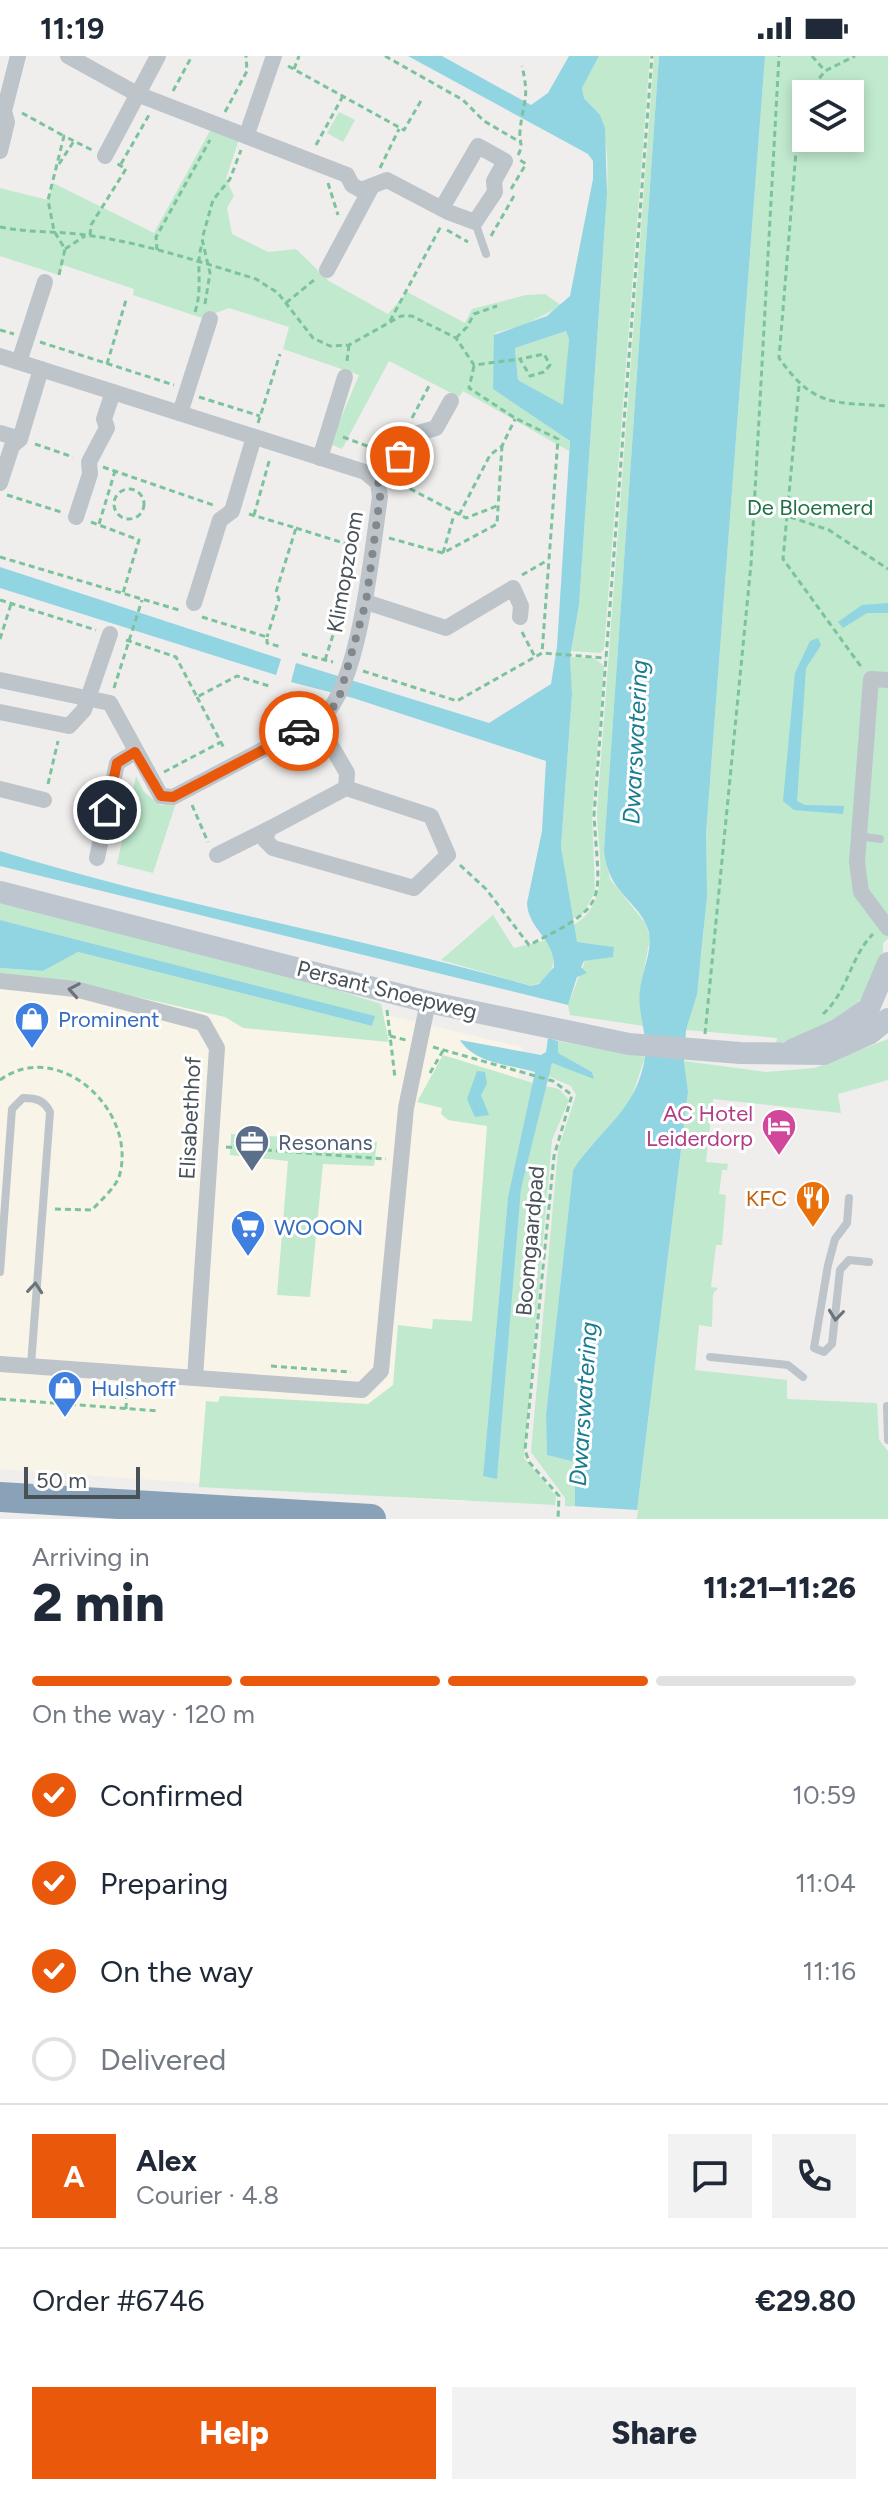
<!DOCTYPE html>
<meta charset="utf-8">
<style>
body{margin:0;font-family:Figtree,sans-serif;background:#f2f2f3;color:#1f2937;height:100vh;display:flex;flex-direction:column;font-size:30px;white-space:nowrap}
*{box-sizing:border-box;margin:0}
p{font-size:26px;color:#747a83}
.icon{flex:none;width:44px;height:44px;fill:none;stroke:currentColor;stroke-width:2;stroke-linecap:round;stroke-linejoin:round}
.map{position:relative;height:1463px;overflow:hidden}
.details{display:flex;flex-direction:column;background:#fff;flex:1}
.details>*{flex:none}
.controls{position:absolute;left:792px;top:24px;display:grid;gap:16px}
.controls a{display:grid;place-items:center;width:72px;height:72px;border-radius:0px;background:#fff;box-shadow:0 4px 12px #0003;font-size:40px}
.scale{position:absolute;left:24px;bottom:20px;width:116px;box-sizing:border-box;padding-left:8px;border:4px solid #485158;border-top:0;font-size:22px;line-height:28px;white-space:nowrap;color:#485158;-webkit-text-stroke:6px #fff;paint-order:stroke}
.pin{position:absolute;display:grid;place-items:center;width:68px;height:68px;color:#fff;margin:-34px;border:4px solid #fff;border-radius:50%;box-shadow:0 2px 8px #0007}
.courier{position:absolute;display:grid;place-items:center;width:80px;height:80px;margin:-40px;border:6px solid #ea580c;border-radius:50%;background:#fff;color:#222;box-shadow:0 2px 10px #0007}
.summary em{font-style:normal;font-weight:800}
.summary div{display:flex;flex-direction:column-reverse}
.summary{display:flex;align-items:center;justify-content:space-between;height:136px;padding:0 32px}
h1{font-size:52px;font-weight:800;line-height:60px}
.bar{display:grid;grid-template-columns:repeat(4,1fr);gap:12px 8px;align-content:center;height:96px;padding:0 32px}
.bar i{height:10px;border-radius:6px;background:#e0e1e3}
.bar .current{background:#ea580c}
.bar p{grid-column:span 4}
.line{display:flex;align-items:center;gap:20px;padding:0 32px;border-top:2px solid #e0e1e3}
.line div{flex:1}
.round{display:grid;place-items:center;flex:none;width:84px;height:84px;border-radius:0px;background:#f2f2f3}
ol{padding:0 32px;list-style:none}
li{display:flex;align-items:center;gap:24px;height:88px}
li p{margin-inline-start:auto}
li .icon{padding:8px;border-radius:50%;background:#ea580c;color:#fff;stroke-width:4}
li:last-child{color:#747a83}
li i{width:44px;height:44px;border:4px solid #e0e1e3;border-radius:50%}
.primary-button{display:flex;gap:16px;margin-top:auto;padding:16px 32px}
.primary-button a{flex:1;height:92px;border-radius:0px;background:#ea580c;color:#fff;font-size:32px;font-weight:800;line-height:92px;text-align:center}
.primary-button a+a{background:#f2f2f3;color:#1f2937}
.status{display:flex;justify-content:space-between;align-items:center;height:56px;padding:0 40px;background:#fff;direction:ltr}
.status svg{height:22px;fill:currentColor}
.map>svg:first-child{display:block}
.commercial{fill:#f9f4e8}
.green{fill:#c0e9ce;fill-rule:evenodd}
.water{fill:#91d4e2;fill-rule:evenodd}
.pier{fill:#f0eded}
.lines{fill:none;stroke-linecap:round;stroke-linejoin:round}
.path{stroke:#7cc39d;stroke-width:3;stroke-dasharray:6 4;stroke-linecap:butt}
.lane{stroke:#bdc5cb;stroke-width:8}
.street{stroke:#bdc5cb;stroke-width:16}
.secondary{stroke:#bdc6cf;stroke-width:22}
.highway{stroke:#8aa2b7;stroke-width:30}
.oneway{stroke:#6b747a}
.done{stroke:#83888c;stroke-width:8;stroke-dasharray:0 14.4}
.route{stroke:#ea580c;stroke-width:10}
.labels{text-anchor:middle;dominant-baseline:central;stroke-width:6;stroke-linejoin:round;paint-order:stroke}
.park-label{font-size:22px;fill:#207246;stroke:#fff}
.street-label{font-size:22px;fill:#485158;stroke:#fff}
.shop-label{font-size:22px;fill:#366cbe;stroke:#fff;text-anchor:start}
.hotel-label{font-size:22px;fill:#b23c85;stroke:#fff;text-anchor:end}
.service-label{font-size:22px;fill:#4e5e75;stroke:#fff;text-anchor:start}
.food-label{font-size:22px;fill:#c56008;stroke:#fff;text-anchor:end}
.water-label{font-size:24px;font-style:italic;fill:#1a7c91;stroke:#fff}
</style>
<div class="status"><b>11:19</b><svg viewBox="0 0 49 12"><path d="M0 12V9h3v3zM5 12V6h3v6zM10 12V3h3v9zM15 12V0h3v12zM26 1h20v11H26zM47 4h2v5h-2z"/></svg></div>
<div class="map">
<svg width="888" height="1463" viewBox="0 0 888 1463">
<rect width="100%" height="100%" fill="#f0eded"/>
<path class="commercial" d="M0,868L522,991L465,1446L0,1413Z"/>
<g class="green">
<path d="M599,0H650L604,593L600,597L571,595L579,549L607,138C608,108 610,63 584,42L582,32Z"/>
<path d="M654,0H659L604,794L610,823L646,868L650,882L640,935L644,970L570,959L568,949L585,905L613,900L614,891L577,886L572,870C614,847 597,795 597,755Z"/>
<path d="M765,0H888V883L883,887C886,944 823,977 776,988L777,982L686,974C705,911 707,844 706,778ZM806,38H850V82H806Z"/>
<path d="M339,56L355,64L343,86L327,77Z"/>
<path d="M212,71L239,83L226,123L234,140L227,152L232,178L268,196L296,193L329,225L388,258L407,236L465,267L472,253L526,239L545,238L562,250L524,269L495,277L493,333L570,385L569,395L463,335L459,341L389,305L342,393L330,388L359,319L283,293L289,271L229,252L202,262L133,239L134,233L63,209L59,219L0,200V132L48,144L53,127L154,177Z"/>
<path d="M566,275L569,283L564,350L518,324L515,292Z"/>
<path d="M570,601L594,602L604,610L592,759L595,836L583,858L572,863L561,791L572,638Z"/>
<path d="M136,720L144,736L160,749L176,747L153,817L117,808Z"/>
<path d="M0,844L289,919L381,948L389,986L243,972L225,961L63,924L0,918V912L43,915L78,896L372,970L374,960L0,864Z"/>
<path d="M493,859L514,892L547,884C559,902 554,923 532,930L441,904Z"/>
<path d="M888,983V1024L838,1038L841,1057L713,1043L706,1106L728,1108L727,1114H722L719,1138L726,1139L722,1189H716L711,1231L718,1232L713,1238L712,1271L699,1269L695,1314L787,1324V1343L877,1347L879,1384L888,1395V1463H636L688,1037L684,1005L766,1016L815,1012Z"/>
<path d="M558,985L645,1001L629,1049L586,1095L573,1114L546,1359L547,1399L575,1406L576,1451L565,1450V1442L531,1396L558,1094L576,1039L571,1030L548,1020L552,1007L593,1022L592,1016L558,997Z"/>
<path d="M443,999L533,1027L508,1141L483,1420L497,1422L521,1133L546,1030L559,1033L569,1044L552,1084L524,1402L556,1440L555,1449L199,1431L206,1345L218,1346L220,1340L368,1348L393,1329L398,1269L432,1273L433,1263L472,1265L487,1070L448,1064L441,1058L442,1052L417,1046Z"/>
<path d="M231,1078L377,1086L374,1110L323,1108L310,1241L277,1239L288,1105L230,1099Z"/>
</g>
<g class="water">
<path d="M408,0H442L531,49L548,37L569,0H599L582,32L584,42L600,59L605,72L607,138L579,549L570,601L572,638L561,791L577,886L614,891L613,901L584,905L581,911L587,917L577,921L568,949L0,810V795C175,849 356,880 531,930L539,928L554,911C555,883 528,873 527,847L542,775L546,705L353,642L291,626L296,607L489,667L551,628L557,591L570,385L493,333L494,279L547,260L570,240L593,123V105L588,98ZM566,275L569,283L563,349L518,324L515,292Z"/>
<path d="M659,0H765L706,778L707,840L697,938L686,974L684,1005L688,1036L636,1463L575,1454V1406L547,1399L546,1359L573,1114C599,1073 637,1055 645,1001C648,979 637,956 640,934C642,914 654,893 648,873C638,844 608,838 604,794Z"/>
<path d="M0,511L281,603L276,619L0,532Z"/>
<path d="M888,547V557H867L843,572L838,566L862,549Z"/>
<path d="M818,582L821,589L806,612L797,745L805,749L844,750L843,758L794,754L783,745L795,617L810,585Z"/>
<path d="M0,864L375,960L372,970L78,896L43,915L0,912Z"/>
<path d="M548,982L558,985V997L592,1016L594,1023L552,1007L521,1133L497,1423L483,1420L508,1141L535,1016C510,1009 474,1007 460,984L541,999L546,996Z"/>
<path d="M477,1015L485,1016L487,1028L481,1039L489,1059L475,1061L467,1043Z"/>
</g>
<path class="pier" d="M571,1450L638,1454L637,1463H570Z"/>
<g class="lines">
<g class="path">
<path d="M385,0L463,44L484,65L520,86"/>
<path d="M812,0L825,15"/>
<path d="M288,10L404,74L422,43"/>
<path d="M294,13L299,0"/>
<path d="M173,35L192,0"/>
<path d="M807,38L825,15L855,0"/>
<path d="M806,41L799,59L779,302C814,351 832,346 888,350"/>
<path d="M225,56L247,15L246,0"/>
<path d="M22,57L64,80"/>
<path d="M316,89L343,40"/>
<path d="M518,99C524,89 519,86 520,75C523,44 530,44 522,10"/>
<path d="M59,108L74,85"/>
<path d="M121,108L149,59"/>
<path d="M380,112L399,73"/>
<path d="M328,127L338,159"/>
<path d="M511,133L526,108L520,104"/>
<path d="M0,171C29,177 57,175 86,179C144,187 200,206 256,223L278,237L313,282L330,290L349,289L401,260H412L456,282L474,309L520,303L530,320L544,316L550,309L544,298L520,303"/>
<path d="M447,174L468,186"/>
<path d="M90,179L91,169L126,113L116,107"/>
<path d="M491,180L514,140L511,139"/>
<path d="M65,193L85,180"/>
<path d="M157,194L156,181L210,84"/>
<path d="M59,219L65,193L54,175L48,144L64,80L92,94"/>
<path d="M286,247L314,224"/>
<path d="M205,248L210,217L202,183L213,144L230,123L241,94"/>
<path d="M195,256C204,229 194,207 203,186"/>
<path d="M390,265L441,170"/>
<path d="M0,274L14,278"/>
<path d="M456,282L467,271L474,258L497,250"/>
<path d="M40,286L174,329"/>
<path d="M347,305L349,289"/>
<path d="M107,308L126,244"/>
<path d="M474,310L469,332L515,362L558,383L542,597"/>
<path d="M799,330L783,503L862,612"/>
<path d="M199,341L260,360"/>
<path d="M412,362L429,330"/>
<path d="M258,367L280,298"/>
<path d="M343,381L367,390L382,401"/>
<path d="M35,388L73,401"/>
<path d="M103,411L213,449"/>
<path d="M401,428L466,462L497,450"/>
<path d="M410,433L432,390"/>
<circle cx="129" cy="448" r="15"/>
<path d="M7,439L61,456"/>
<path d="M249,458L296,472L276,536L279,543L267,581"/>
<path d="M254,459L270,402"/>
<path d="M459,459L490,399L502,390L515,363"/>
<path d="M790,461L829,474L888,513"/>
<path d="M91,466L139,484L123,537"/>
<path d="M99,468L115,415"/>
<path d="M296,472L353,490"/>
<path d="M389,482L443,497L497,468L502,390"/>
<path d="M443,497L454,459"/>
<path d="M0,501L179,554"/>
<path d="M522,519L548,504"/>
<path d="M0,544L96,574"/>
<path d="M202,561L267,581V587L281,591"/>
<path d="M522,576L535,601"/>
<path d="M0,583L11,548"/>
<path d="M126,584L176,601L197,641L237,620L269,630"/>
<path d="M302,598L333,606"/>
<path d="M325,604L341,554L335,552L354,490"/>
<path d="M363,615L457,645L542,597L606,602"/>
<path d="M114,632L142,544"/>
<path d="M290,637L317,644"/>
<path d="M197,641L225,694"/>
<path d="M298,656L301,640"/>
<path d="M164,716L221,686"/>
<path d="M48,728L58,685"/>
<path d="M192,749L208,786"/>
<path d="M460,809L486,833L529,889C612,848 599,847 594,759L652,0"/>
<path d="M387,954L395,1022"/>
<path d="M823,958C849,934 850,901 873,878"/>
<path d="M705,978L751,508L779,0"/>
<path d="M390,980L406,984"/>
<path d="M433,991L553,1025L572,1039L554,1100L525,1394L529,1406L559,1440L558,1463"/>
<path d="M430,1017L444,993"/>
<path d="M0,1024C59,981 139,1056 119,1121C115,1132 100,1145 92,1154L54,1153"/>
<path d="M226,1091L386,1103"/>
<path d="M271,1310L351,1316"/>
<path d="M0,1343L159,1355"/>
<path d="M126,1353L127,1333"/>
</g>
<g class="lane">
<path d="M475,166L486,198"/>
<path d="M857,780L880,783"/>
<path d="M849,1142L847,1167L835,1183L828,1209L814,1292L824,1296L832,1288L840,1214L849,1204L869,1206"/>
<path d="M0,1216L12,1053L23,1042C36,1042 44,1044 50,1056L31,1309"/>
<path d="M710,1301L788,1309L803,1321"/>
<path d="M887,1350L888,1384"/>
</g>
<g class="street">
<path d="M68,0L137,38L347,119L352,129L361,134L387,124L448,156L475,166L495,136L494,125L505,105L478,90L442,152"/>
<path d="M247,78L274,0"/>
<path d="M0,95L7,66L4,55L18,0"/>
<path d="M105,100L158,0"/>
<path d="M327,214L371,132"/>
<path d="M0,300L365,416L378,427L380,441C372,491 360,640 317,665L173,741L161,740L110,647L0,624"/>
<path d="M19,306L45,226"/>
<path d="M180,357L210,263"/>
<path d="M0,377L20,383L41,313"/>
<path d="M320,402L345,321"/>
<path d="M0,427L12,390L20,383"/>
<path d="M378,427L391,416L411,379L436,372L451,345"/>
<path d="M76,461L90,418L89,406L107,372L104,363L113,336"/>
<path d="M366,546L446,572L513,532L521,550L520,561"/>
<path d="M194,547L220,464L232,455L254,381"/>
<path d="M888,624L871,623L857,806L861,836L888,872"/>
<path d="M0,656L69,670L84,654L110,578"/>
<path d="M317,665L347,717L346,732"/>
<path d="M346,732L431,760L448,799L414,832L273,792L265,784L269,773Z"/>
<path d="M0,733L44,744"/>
<path d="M217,799L269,773"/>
<path d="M97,802L117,707L135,696"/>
<path d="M0,925L75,933L203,967L217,992L195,1322"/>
<path d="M0,1308L362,1334L381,1315L406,1052L428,946"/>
</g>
<g class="secondary">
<path d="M0,836L428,946L629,988L740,997L824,998L869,978L888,963"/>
<path d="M792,994L837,974L869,952L888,907"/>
</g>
<path class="highway" d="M0,1441L371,1463"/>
</g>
<defs><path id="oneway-chevron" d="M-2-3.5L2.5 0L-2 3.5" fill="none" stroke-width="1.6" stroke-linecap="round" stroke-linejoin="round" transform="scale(2)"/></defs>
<g class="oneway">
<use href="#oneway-chevron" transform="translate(74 934) rotate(-170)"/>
<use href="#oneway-chevron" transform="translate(35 1232) rotate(-85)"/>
<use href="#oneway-chevron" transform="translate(836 1259) rotate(96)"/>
</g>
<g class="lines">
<path class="done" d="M299,675L328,659L339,642L366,546L380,441L378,427L391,416L400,400"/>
<path class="route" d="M107,754L117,707L135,696L161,740L173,741L299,675"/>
</g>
<defs>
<symbol id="shop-pin" viewBox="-11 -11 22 30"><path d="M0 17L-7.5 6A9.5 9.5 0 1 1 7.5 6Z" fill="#3f7fe0" stroke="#fff"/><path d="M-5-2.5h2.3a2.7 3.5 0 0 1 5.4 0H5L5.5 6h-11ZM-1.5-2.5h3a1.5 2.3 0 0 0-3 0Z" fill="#fff"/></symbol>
<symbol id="hotel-pin" viewBox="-11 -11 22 30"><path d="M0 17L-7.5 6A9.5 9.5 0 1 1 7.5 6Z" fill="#d1479c" stroke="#fff"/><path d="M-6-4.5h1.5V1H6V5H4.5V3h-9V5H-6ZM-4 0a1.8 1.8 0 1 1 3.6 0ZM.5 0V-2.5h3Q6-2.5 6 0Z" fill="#fff"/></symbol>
<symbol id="office-pin" viewBox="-11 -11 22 30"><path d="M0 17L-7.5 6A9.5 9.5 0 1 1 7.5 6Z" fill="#5c6f8a" stroke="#fff"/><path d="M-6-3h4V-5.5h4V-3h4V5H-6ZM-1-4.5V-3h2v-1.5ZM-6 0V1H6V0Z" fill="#fff"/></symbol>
<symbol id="restaurant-pin" viewBox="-11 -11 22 30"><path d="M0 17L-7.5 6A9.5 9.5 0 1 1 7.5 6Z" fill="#e8710a" stroke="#fff"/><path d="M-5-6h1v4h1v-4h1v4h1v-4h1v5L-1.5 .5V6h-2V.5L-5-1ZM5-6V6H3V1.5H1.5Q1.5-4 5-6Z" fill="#fff"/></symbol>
<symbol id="supermarket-pin" viewBox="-11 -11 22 30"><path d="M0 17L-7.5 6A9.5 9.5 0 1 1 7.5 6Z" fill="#3f7fe0" stroke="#fff"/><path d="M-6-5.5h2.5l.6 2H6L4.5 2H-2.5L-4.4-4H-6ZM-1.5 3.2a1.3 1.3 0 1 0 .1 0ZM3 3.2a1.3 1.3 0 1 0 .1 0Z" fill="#fff"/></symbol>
</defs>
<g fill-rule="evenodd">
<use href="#shop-pin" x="12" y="943" width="40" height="54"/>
<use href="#hotel-pin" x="759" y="1050" width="40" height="54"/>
<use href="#office-pin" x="232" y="1066" width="40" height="54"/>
<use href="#restaurant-pin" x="793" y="1122" width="40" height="54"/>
<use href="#supermarket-pin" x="228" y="1151" width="40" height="54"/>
<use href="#shop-pin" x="45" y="1312" width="40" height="54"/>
</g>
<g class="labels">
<g class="park-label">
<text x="810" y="451">De Bloemerd</text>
</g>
<g class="street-label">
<text transform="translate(345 516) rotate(-80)">Klimopzoom</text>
<text transform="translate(387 934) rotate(14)">Persant Snoepweg</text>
<text transform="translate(190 1062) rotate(-87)">Elisabethhof</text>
<text transform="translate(530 1185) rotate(-85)">Boomgaardpad</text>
</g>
<g class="shop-label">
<text x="58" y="963">Prominent</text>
<text x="274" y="1171">WOOON</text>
<text x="91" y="1332">Hulshoff</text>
</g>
<g class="hotel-label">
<text x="753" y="1057">AC Hotel<tspan x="753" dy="25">Leiderdorp</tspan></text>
</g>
<g class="service-label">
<text x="278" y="1086">Resonans</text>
</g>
<g class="food-label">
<text x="787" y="1142">KFC</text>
</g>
<g class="water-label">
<text transform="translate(635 686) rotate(-87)">Dwarswatering</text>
<text transform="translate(583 1348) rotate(-86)">Dwarswatering</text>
</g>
</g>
</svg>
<div class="controls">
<a><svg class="icon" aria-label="layers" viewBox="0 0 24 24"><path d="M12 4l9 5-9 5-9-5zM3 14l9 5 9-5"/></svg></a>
</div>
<div class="scale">50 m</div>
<div class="pin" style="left:400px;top:400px;background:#ea580c"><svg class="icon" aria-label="bag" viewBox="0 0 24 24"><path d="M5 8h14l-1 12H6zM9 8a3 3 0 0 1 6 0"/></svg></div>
<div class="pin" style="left:107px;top:754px;background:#1f2937"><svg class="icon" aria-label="home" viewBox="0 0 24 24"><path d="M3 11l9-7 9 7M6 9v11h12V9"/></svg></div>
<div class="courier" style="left:299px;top:675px"><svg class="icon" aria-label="car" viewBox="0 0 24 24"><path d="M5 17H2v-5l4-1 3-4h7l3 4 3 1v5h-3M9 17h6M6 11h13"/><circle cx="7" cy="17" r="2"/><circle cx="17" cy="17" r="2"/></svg></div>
</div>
<section class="details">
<div class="summary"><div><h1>2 min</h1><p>Arriving in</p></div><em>11:21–11:26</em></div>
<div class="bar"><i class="current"></i><i class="current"></i><i class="current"></i><i></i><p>On the way · 120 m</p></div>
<ol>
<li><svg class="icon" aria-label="check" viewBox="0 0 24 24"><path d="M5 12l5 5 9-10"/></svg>Confirmed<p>10:59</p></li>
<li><svg class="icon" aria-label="check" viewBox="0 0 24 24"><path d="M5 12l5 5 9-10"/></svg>Preparing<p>11:04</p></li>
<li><svg class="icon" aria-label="check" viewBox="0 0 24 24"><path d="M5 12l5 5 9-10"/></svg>On the way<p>11:16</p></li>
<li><i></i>Delivered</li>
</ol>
<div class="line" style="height:144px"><b class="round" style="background:#ea580c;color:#fff">A</b><div><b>Alex</b><p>Courier · 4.8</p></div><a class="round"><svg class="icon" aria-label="chat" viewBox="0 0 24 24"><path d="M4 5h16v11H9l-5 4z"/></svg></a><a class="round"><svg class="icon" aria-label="phone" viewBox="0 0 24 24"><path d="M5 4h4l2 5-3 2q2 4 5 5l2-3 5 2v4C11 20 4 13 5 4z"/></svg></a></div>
<div class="line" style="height:104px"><div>Order #6746</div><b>€29.80</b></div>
<div class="primary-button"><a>Help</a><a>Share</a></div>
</section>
